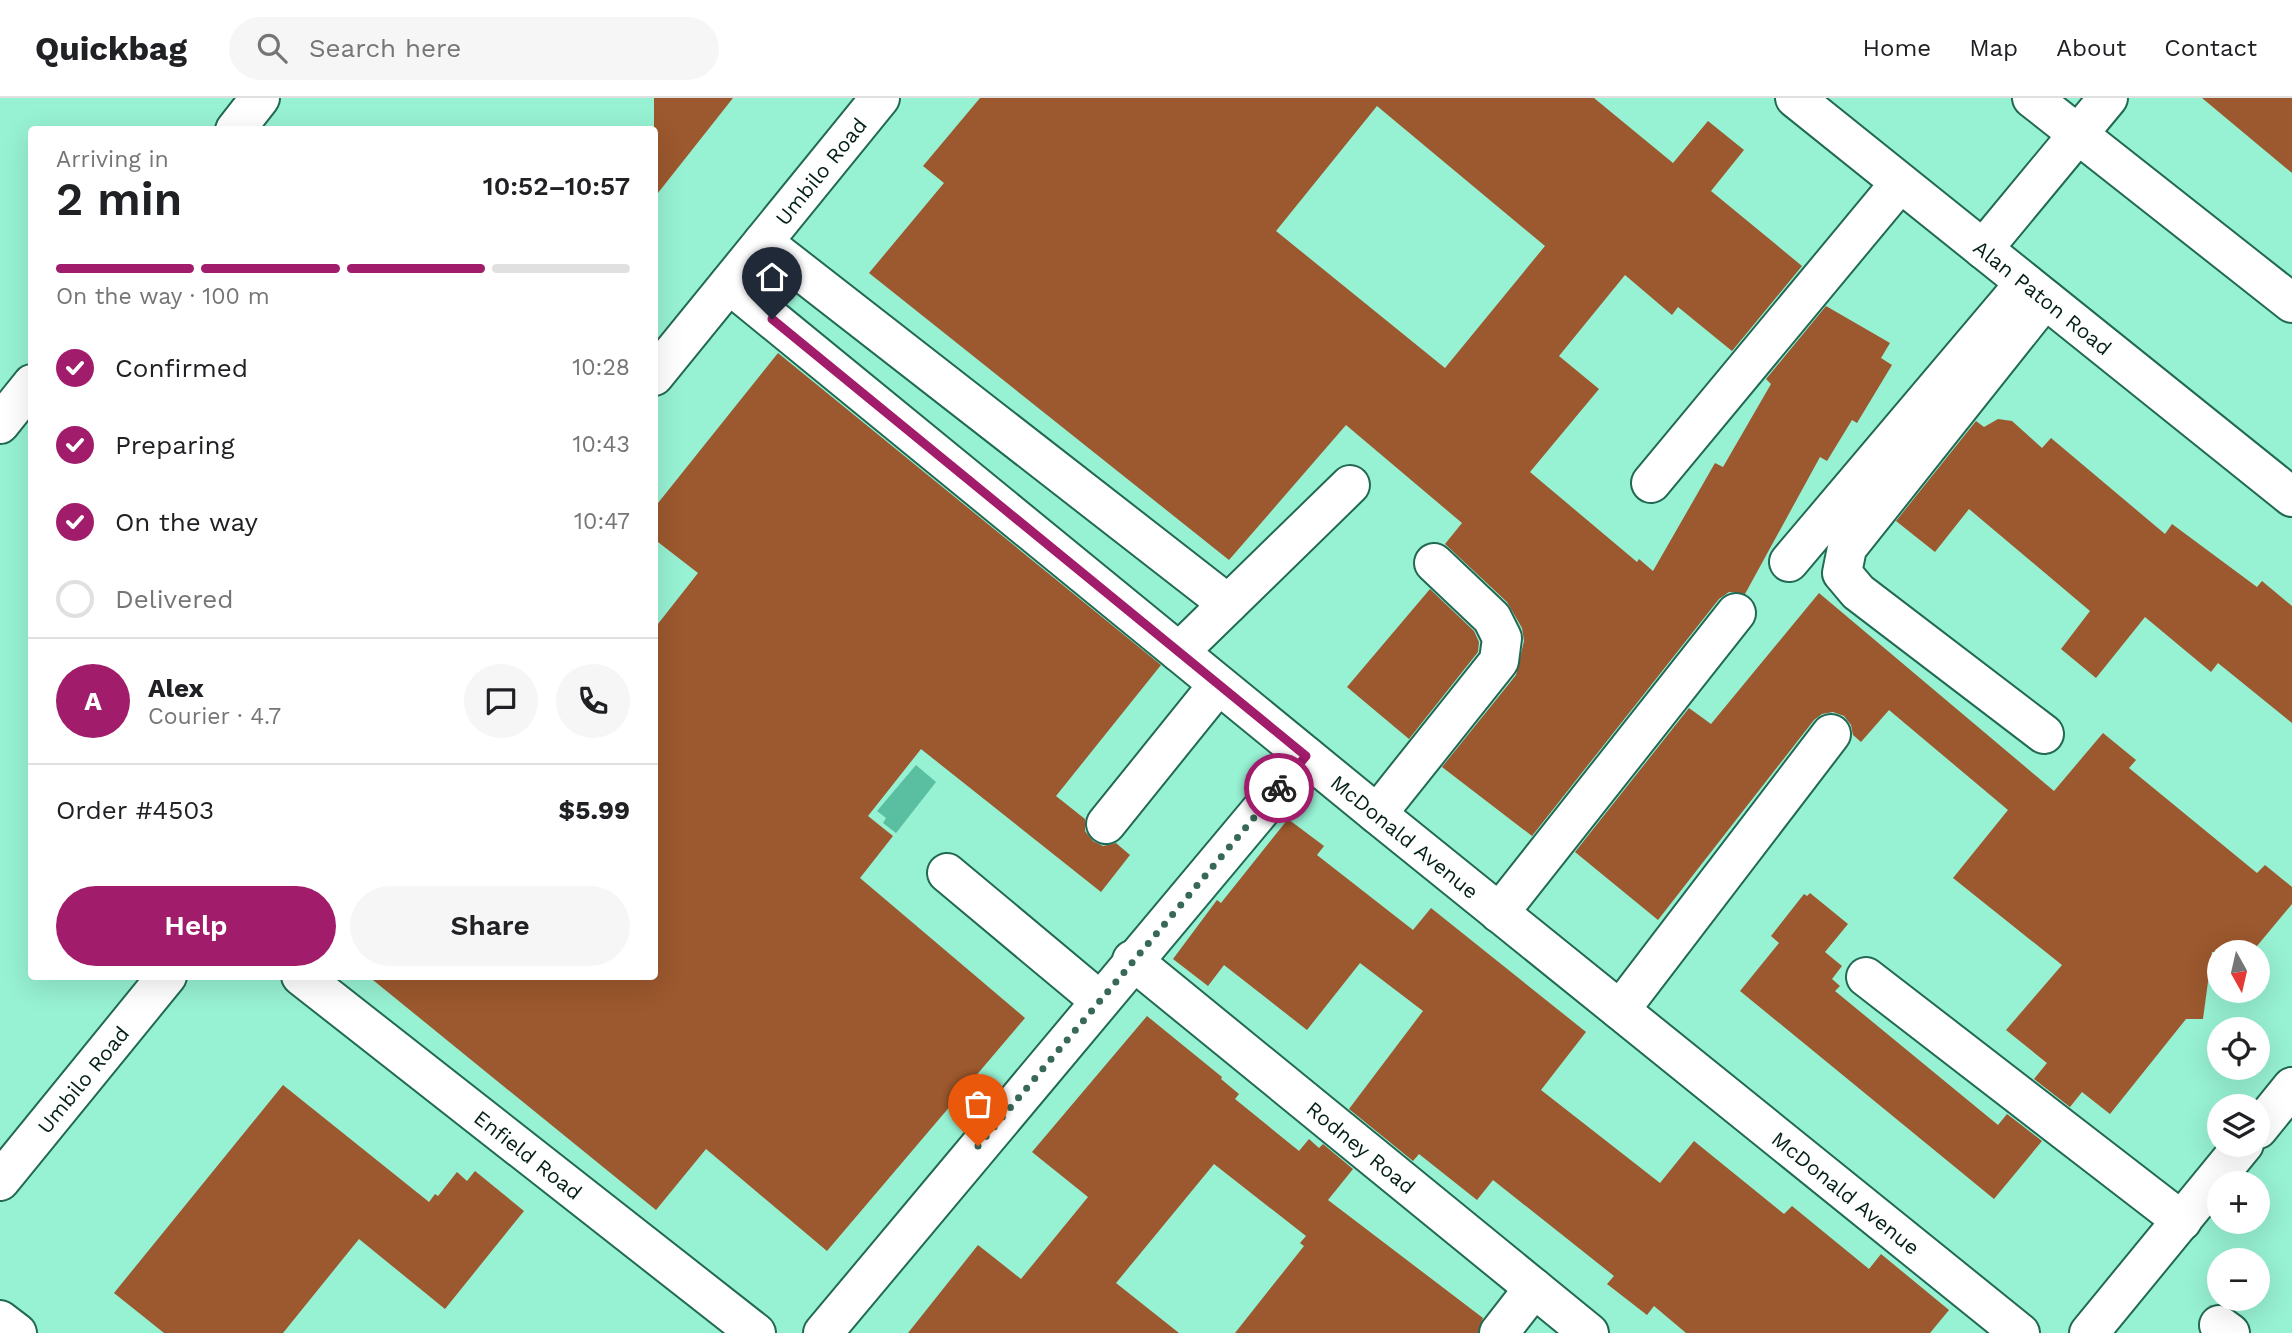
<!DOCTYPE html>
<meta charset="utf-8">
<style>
body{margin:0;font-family:"Work Sans",sans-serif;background:#f6f6f6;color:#202124;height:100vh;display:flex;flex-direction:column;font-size:26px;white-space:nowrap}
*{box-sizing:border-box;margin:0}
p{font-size:23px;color:#757577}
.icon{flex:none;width:38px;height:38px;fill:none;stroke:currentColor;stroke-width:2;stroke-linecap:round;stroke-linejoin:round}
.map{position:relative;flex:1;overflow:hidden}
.panel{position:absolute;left:28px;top:28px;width:630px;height:854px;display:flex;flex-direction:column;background:#fff;border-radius:7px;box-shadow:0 7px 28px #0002}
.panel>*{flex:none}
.needle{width:46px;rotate:172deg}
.fabs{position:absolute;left:2207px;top:842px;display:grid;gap:14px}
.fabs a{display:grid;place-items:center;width:63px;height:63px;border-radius:50%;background:#fff;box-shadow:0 7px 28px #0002;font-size:35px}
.pin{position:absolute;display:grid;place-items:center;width:60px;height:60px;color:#fff;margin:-72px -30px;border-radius:50% 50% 50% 0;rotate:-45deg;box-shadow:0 0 7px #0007}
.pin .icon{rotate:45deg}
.courier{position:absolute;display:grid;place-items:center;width:70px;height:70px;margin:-35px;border:5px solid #a11c6a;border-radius:50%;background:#fff;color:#222;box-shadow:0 2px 9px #0007}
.overview em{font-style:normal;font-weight:600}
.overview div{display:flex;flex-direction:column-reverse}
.overview{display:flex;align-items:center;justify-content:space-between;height:119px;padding:0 28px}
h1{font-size:46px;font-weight:600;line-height:52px}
.bar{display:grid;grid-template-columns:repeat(4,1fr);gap:10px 7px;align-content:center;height:84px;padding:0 28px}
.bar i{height:9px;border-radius:5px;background:#e0e0e0}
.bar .active{background:#a11c6a}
.bar p{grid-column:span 4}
.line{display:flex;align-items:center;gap:18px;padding:0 28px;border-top:2px solid #e0e0e0}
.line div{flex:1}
.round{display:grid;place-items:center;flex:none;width:74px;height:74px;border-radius:37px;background:#f6f6f6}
ol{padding:0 28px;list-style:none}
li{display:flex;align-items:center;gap:21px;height:77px}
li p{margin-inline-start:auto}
li .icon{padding:7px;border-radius:50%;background:#a11c6a;color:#fff;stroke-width:4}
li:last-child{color:#757577}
li i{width:38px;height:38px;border:4px solid #e0e0e0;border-radius:50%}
.primary-button{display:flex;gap:14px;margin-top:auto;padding:14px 28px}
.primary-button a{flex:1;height:80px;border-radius:42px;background:#a11c6a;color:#fff;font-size:28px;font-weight:600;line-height:80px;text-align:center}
.primary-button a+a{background:#f6f6f6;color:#202124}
header{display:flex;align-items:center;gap:42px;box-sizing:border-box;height:98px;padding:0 35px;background:#fff;border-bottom:2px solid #e0e0e0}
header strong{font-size:33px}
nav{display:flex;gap:38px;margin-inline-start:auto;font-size:24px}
.search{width:490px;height:63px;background:#f6f6f6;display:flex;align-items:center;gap:18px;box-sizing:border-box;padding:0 24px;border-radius:38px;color:#757577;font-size:26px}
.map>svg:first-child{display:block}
.water{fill:#5abfa0}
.building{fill:#9c582e;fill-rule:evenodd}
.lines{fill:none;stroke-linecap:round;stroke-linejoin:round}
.minor-casing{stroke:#226955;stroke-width:42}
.minor{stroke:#fff;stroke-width:38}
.done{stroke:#376859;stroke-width:7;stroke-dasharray:0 12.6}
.route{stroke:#a11c6a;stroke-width:9}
.labels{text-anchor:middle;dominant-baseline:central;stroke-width:5;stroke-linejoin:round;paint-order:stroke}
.street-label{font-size:21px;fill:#031f17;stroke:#a4fee0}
</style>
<header>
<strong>Quickbag</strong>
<div class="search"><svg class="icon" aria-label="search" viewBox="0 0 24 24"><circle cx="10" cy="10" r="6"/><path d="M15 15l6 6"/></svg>Search here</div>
<nav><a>Home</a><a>Map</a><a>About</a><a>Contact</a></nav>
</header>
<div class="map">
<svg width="2292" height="1235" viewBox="0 0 2292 1235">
<rect width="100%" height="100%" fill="#97f1d3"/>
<path class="water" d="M916,667L936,684L896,735L883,725L886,720L877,713Z"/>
<g class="building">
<path d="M654,0H733L654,100Z"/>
<path d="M980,0H1594L1673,65L1708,23L1744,52L1711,93L1802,168L1732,253L1678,209L1672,217L1625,177L1559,258L1599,291L1530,374L1637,464L1639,461L1653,473L1715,365L1723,369L1771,286L1766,281L1826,208L1890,245L1881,260L1892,267L1857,325L1852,322L1827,363L1820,359L1745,496L1729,494L1719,501L1532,738L1442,669L1516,577L1524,543L1522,530L1507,504L1445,446L1462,425L1346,327L1229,462L869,175L944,85L923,68ZM1377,8L1545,148L1445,270L1276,133Z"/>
<path d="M2202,0H2292V75Z"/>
<path d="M778,255L1161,567L1056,698L1085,721V733L1093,743L1103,748L1116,745L1130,757L1101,794L921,651L868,718L893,738L860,780L1025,920L827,1153L706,1051L656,1112L368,878H654V531L698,475L654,441V410Z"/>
<path d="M1998,321L2012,323L2042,350L2051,340L2165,436L2172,426L2257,489L2262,483L2292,508V625L2218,565L2211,574L2145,519L2096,580L2061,551L2090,513L1969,411L1935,454L1896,423L1976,323L1984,329Z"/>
<path d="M1430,491L1474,533L1479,544L1478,554L1409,641L1347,589Z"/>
<path d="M1819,495L2054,693L2103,635L2136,662L2129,670L2257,775L2265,767L2292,789V806L2252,854H2212L2203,921H2186L2110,1016L2082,994L2070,1009L2034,981L2047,965L2006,932L2062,867L1953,780L2008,712L1889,612L1861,644L1853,637L1851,627L1844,618L1833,614L1822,616L1814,622L1658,822L1575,754L1689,610L1711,626Z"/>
<path d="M1288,721L1324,748L1317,757L1413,832L1431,810L1586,934L1541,992L1660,1085L1694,1043L1784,1116L1792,1108L1869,1171L1881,1156L1949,1212L1930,1235H1686L1654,1208L1647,1217L1607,1186L1614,1178L1493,1082L1477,1102L1419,1056L1413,1063L1349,1011L1423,913L1360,865L1307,932L1224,867L1208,888L1173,861L1217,802L1221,805Z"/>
<path d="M1810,795L1848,826L1825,854L1842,868L1832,881L1840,888L1835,893L1998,1027L2007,1016L2042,1043L1994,1101L1740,893L1779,845L1771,838L1804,796L1807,798Z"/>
<path d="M1147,918L1222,979L1221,981L1239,996L1235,1001L1299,1053L1309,1041L1319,1050L1323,1046L1353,1071L1328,1102L1483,1220L1478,1235H1235L1304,1148L1300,1145L1306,1138L1214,1066L1116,1185L1179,1235H908L978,1147L1021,1181L1088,1099L1032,1054Z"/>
<path d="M283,987L429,1104L435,1096L438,1098L457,1074L467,1083L475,1073L524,1113L445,1211L359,1141L283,1235H164L114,1195Z"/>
</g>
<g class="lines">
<defs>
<g id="minor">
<path id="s1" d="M1795,0L2292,399"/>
<path d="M2032,0L2292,205"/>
<path d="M235,32L260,0"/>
<path d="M763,144L1228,506"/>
<path d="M1983,151L2108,0"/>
<path id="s2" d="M729,186L1377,716L2020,1235"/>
<path id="s3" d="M654,278L880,0"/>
<path d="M0,326L32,286"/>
<path d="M1651,385L1900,85"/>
<path d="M1789,464L2025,185"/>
<path d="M1179,554L1350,387"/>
<path d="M2044,636L1858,494L1842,475L1847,450L2045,201"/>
<path d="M1377,716L1499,563L1502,540L1492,520L1434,465"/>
<path d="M1106,726L1218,587"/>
<path d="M947,775L1099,902"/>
<path d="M1499,815L1736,515"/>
<path id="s4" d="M1132,862L1589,1235"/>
<path id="s5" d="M301,878L756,1235"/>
<path d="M1866,879L2182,1123"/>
<path d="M1620,912L1831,636"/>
<path d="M2258,1031L2292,989"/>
<path id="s6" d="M0,1083L167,878"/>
<path d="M0,1222L17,1235"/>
<path d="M2219,1227L2230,1235"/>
<path d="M823,1235L1306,658"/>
<path d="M1499,1235L1534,1190"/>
<path d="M2089,1235L2244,1046"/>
</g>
</defs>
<use href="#minor" class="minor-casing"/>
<use href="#minor" class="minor"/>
</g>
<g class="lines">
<path class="done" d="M978,1048L1279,690"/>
<path class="route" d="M772,221L1306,658L1279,690"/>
</g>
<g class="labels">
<g class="street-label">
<text stroke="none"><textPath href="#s3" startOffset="264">Umbilo Road</textPath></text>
<text stroke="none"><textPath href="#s1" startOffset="318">Alan Paton Road</textPath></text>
<text stroke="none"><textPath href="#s2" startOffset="873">McDonald Avenue</textPath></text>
<text stroke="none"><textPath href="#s6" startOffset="131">Umbilo Road</textPath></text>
<text stroke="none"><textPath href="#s4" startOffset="296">Rodney Road</textPath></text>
<text stroke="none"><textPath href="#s5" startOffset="289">Enfield Road</textPath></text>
<text stroke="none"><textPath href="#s2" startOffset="1440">McDonald Avenue</textPath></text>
</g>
</g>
</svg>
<div class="fabs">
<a><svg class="needle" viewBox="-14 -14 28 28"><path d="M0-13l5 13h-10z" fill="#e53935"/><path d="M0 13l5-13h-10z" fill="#757577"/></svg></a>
<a><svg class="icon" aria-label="locate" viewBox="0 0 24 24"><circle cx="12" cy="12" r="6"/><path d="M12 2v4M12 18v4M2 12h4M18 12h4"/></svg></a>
<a><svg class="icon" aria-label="layers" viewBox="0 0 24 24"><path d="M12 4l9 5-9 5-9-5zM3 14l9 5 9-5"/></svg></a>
<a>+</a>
<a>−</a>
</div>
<div class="pin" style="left:978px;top:1048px;background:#ea580c"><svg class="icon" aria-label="bag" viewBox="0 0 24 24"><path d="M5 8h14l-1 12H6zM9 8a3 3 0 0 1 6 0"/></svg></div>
<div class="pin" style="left:772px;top:221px;background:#1f2937"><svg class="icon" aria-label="home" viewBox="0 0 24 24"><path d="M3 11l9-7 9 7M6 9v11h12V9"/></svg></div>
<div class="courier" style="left:1279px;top:690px"><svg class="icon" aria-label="bike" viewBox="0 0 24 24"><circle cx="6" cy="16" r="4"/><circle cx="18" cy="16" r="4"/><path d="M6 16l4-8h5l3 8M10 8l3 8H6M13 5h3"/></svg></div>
<section class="panel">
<div class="overview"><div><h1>2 min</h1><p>Arriving in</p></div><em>10:52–10:57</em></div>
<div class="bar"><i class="active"></i><i class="active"></i><i class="active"></i><i></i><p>On the way · 100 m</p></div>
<ol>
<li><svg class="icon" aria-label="check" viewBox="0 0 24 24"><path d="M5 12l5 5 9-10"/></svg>Confirmed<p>10:28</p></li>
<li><svg class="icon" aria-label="check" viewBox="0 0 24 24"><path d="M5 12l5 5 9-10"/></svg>Preparing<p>10:43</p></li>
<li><svg class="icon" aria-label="check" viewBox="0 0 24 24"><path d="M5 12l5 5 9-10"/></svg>On the way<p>10:47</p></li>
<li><i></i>Delivered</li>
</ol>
<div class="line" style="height:126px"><b class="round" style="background:#a11c6a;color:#fff">A</b><div><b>Alex</b><p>Courier · 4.7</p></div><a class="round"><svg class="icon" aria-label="chat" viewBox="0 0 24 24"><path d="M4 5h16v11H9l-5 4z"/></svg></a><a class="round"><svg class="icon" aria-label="phone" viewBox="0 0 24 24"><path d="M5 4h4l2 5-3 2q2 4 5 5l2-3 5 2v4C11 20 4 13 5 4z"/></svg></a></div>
<div class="line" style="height:91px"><div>Order #4503</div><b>$5.99</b></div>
<div class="primary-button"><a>Help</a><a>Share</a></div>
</section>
</div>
